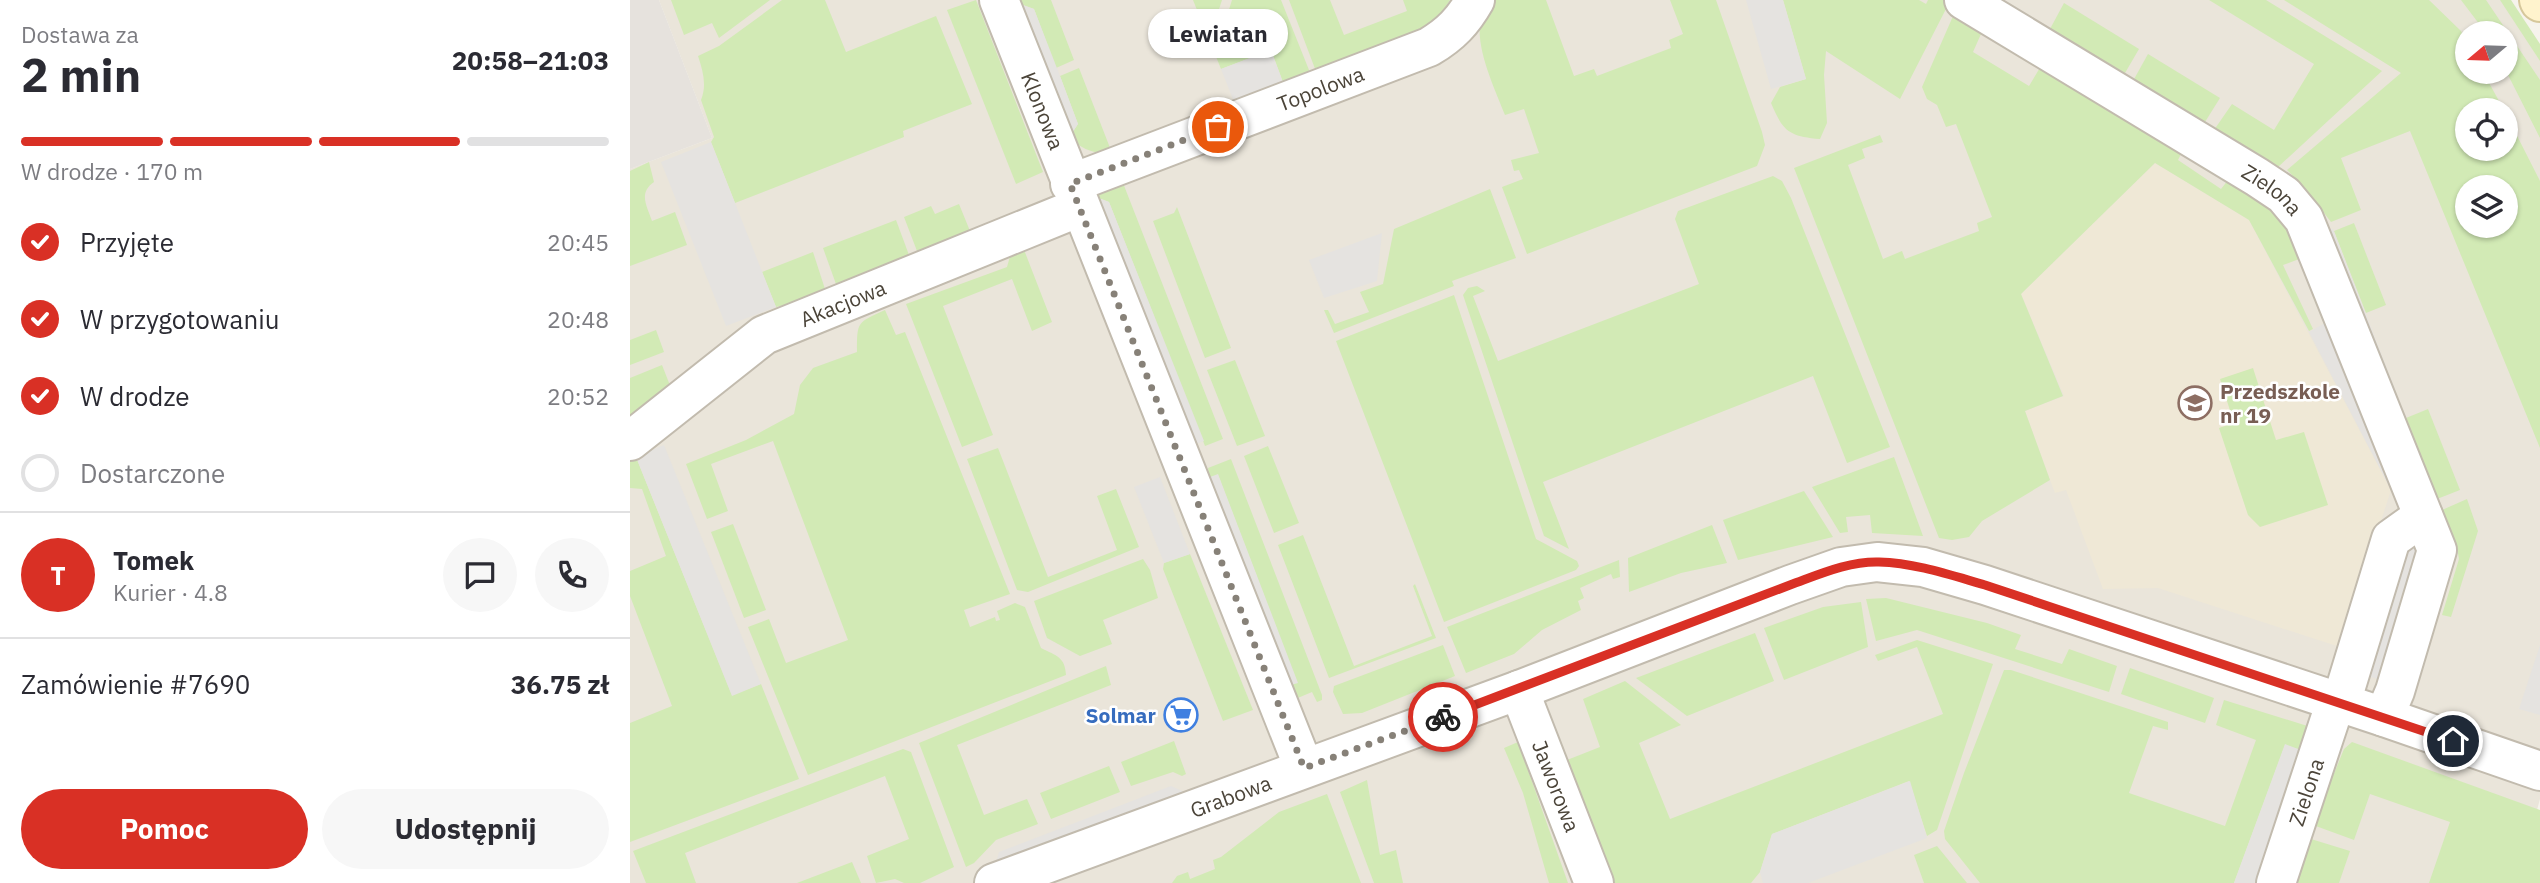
<!DOCTYPE html>
<html lang="pl">
<meta charset="utf-8">
<style>
body{margin:0;font-family:"IBM Plex Sans",sans-serif;background:#f7f7f7;color:#2b2b33;height:100vh;display:flex;flex-direction:column;font-size:26px;white-space:nowrap}
*{box-sizing:border-box;margin:0}
p{font-size:23px;color:#7c7c81}
.icon{flex:none;width:38px;height:38px;fill:none;stroke:currentColor;stroke-width:2;stroke-linecap:round;stroke-linejoin:round}
.map{position:relative;flex:1;overflow:hidden}
.sheet{display:flex;flex-direction:column;background:#fff;width:630px}
.sheet>*{flex:none}
.needle{width:46px;rotate:251deg}
.tools{position:absolute;left:1825px;top:21px;display:grid;gap:14px}
.tools a{display:grid;place-items:center;width:63px;height:63px;border-radius:50%;background:#fff;box-shadow:0 2px 5px #0004;font-size:35px}
.pin{position:absolute;display:grid;place-items:center;width:60px;height:60px;color:#fff;margin:-30px;border:4px solid #fff;border-radius:50%;box-shadow:0 2px 7px #0007}
.courier{position:absolute;display:grid;place-items:center;width:70px;height:70px;margin:-35px;border:5px solid #d93025;border-radius:50%;background:#fff;color:#222;box-shadow:0 2px 9px #0007}
.bubble{position:absolute;height:49px;border-radius:24px;background:#fff;box-shadow:0 2px 5px #0004;font-size:23px;font-weight:700;line-height:49px;text-align:center}
.summary em{font-style:normal;font-weight:700}
.summary div{display:flex;flex-direction:column-reverse}
.summary{display:flex;align-items:center;justify-content:space-between;height:119px;padding:0 21px}
h1{font-size:46px;font-weight:700;line-height:52px}
.bar{display:grid;grid-template-columns:repeat(4,1fr);gap:10px 7px;align-content:center;height:84px;padding:0 21px}
.bar i{height:9px;border-radius:5px;background:#e1e1e2}
.bar .current{background:#d93025}
.bar p{grid-column:span 4}
.line{display:flex;align-items:center;gap:18px;padding:0 21px;border-top:2px solid #e1e1e2}
.line div{flex:1}
.round{display:grid;place-items:center;flex:none;width:74px;height:74px;border-radius:37px;background:#f7f7f7}
ol{padding:0 21px;list-style:none}
li{display:flex;align-items:center;gap:21px;height:77px}
li p{margin-inline-start:auto}
li .icon{padding:7px;border-radius:50%;background:#d93025;color:#fff;stroke-width:4}
li:last-child{color:#7c7c81}
li i{width:38px;height:38px;border:4px solid #e1e1e2;border-radius:50%}
.cta{display:flex;gap:14px;margin-top:auto;padding:14px 21px}
.cta a{flex:1;height:80px;border-radius:42px;background:#d93025;color:#fff;font-size:28px;font-weight:700;line-height:80px;text-align:center}
.cta a+a{background:#f7f7f7;color:#2b2b33}
main{display:flex;flex:1;min-height:0}
.map>svg:first-child{display:block}
.residential{fill:#eae5da;fill-rule:evenodd}
.industrial{fill:#e6e2dd}
.education{fill:#efe8d6}
.green{fill:#d2eab5;fill-rule:evenodd}
.parking{fill:#e5e3e0}
.lines{fill:none;stroke-linecap:round;stroke-linejoin:round}
.minor-casing{stroke:#c2bbae;stroke-width:42}
.secondary-casing{stroke:#d6c79b;stroke-width:42}
.minor{stroke:#fff;stroke-width:38}
.secondary{stroke:#fff3cd;stroke-width:38}
.done{stroke:#878178;stroke-width:7;stroke-dasharray:0 12.6}
.route{stroke:#d93025;stroke-width:9}
.labels{text-anchor:middle;dominant-baseline:central;stroke-width:5;stroke-linejoin:round;paint-order:stroke}
.street-label{font-size:21px;fill:#4b4439;stroke:#fff}
.education-label{font-size:21px;font-weight:bold;fill:#785e54;stroke:#fff;text-anchor:start}
.shop-label{font-size:21px;font-weight:bold;fill:#366cbe;stroke:#fff;text-anchor:end}
</style>
<main>
<section class="sheet">
<div class="summary"><div><h1>2 min</h1><p>Dostawa za</p></div><em>20:58–21:03</em></div>
<div class="bar"><i class="current"></i><i class="current"></i><i class="current"></i><i></i><p>W drodze · 170 m</p></div>
<ol>
<li><svg class="icon" aria-label="check" viewBox="0 0 24 24"><path d="M5 12l5 5 9-10"/></svg>Przyjęte<p>20:45</p></li>
<li><svg class="icon" aria-label="check" viewBox="0 0 24 24"><path d="M5 12l5 5 9-10"/></svg>W przygotowaniu<p>20:48</p></li>
<li><svg class="icon" aria-label="check" viewBox="0 0 24 24"><path d="M5 12l5 5 9-10"/></svg>W drodze<p>20:52</p></li>
<li><i></i>Dostarczone</li>
</ol>
<div class="line" style="height:126px"><b class="round" style="background:#d93025;color:#fff">T</b><div><b>Tomek</b><p>Kurier · 4.8</p></div><a class="round"><svg class="icon" aria-label="chat" viewBox="0 0 24 24"><path d="M4 5h16v11H9l-5 4z"/></svg></a><a class="round"><svg class="icon" aria-label="phone" viewBox="0 0 24 24"><path d="M5 4h4l2 5-3 2q2 4 5 5l2-3 5 2v4C11 20 4 13 5 4z"/></svg></a></div>
<div class="line" style="height:91px"><div>Zamówienie #7690</div><b>36.75 zł</b></div>
<div class="cta"><a>Pomoc</a><a>Udostępnij</a></div>
</section>
<div class="map">
<svg width="1910" height="883" viewBox="0 0 1910 883">
<rect width="100%" height="100%" fill="#f6f3ec"/>
<path class="residential" d="M29,0H1878L1910,45V799L1887,883H0V169L82,138ZM1838,33H1876V72H1838ZM1838,110H1876V149H1838ZM1838,187H1876V226H1838Z"/>
<path class="industrial" d="M0,0H29L82,138L0,169Z"/>
<path class="education" d="M1525,163L1619,220L1761,490L1710,647L1528,588L1473,589L1436,490L1425,493L1420,480L1395,411L1434,396L1391,294Z"/>
<g class="green">
<path d="M41,0H140L89,38L82,23L54,35Z"/>
<path d="M152,0H195L216,52L306,16L342,104L273,131L274,137L105,203L81,142L84,137L71,100C77,85 73,71 68,56L89,46Z"/>
<path d="M346,0L413,172L386,184L317,10Z"/>
<path d="M389,0H421L444,60L426,68L404,9L390,4Z"/>
<path d="M563,0H592L579,40Z"/>
<path d="M602,0H651L681,75L654,85L641,50L591,69L585,54Z"/>
<path d="M659,0H700L714,35L777,11L773,0H820L809,17L795,29L687,74Z"/>
<path d="M864,0H916L944,76L964,69L967,76L1041,48L1039,40L1053,34L1040,0H1086L1132,132L1135,145L1127,166L897,254L872,187L893,179L889,170L884,171L881,160L909,153L894,109L875,115C865,89 844,46 851,18C853,11 859,5 864,0Z"/>
<path d="M1153,0H1289L1296,4L1298,0H1313L1318,5L1270,99L1196,51L1194,75L1197,123L1190,139C1158,136 1153,131 1141,103L1150,87L1176,79Z"/>
<path d="M1579,0H1636L1752,71L1647,168L1584,130L1602,104L1644,130L1684,64Z"/>
<path d="M1654,0H1799L1831,31L1837,44L1838,72H1853L1874,110H1838V149H1876V114L1910,181V448L1780,131L1711,158L1731,210L1701,222L1675,188L1657,170L1771,73ZM1876,187V226H1838V187Z"/>
<path d="M1831,0H1856L1910,80V138L1876,71V33H1856Z"/>
<path d="M1870,0H1881L1910,44V61Z"/>
<path d="M1434,3L1509,49L1495,73L1420,29Z"/>
<path d="M1327,7L1367,34L1363,40L1351,34L1343,52L1399,86L1414,61L1553,150L1548,160L1591,189L1602,175L1651,210L1677,256L1653,265L1683,329L1679,331L1619,220L1525,163L1391,294L1433,396L1395,411L1420,480L1352,521L1339,537L1322,540L1309,538L1164,168L1250,135L1253,142L1232,149L1235,158L1218,165L1253,259L1272,251L1275,259L1349,231L1347,223L1362,217L1326,124L1316,127L1307,105L1297,99L1292,87Z"/>
<path d="M1518,54L1590,98L1575,122L1503,81Z"/>
<path d="M449,68L482,153C466,155 449,149 440,136L448,124L430,76Z"/>
<path d="M19,162L24,182C8,193 17,206 22,221L45,212L57,245L0,266V171Z"/>
<path d="M1143,176L1152,181L1161,198L1260,447L1217,463L1183,376L913,482L939,549L914,536L833,295L838,288L847,286L855,291L843,296L868,361L1069,284L1045,219L1048,211Z"/>
<path d="M493,183L593,439L575,446L479,202L466,197V191Z"/>
<path d="M860,189L886,258L822,281L824,286L704,333L694,310H698L705,324L739,312L730,292L753,284L764,229Z"/>
<path d="M329,204L340,231L287,251L274,217L301,206L305,214Z"/>
<path d="M547,207L601,348L575,358L523,221L544,213Z"/>
<path d="M266,220L279,255L206,284L193,248Z"/>
<path d="M1724,223L1756,305L1736,313L1704,231Z"/>
<path d="M391,242L422,322L402,331L382,279L313,306L363,435L332,447L276,304L377,267L383,246Z"/>
<path d="M183,252L195,289L158,304L146,307L132,272Z"/>
<path d="M824,295L906,539L947,561L949,566L946,570L814,622L706,341Z"/>
<path d="M255,310L266,335L275,332L380,594L334,610L340,627L365,617L366,621L370,620L367,611L385,603L395,607L411,648C427,656 435,657 436,675L178,775L118,627L139,619L156,663L218,640L143,441L81,464L98,511L77,519L56,464L116,440L164,414L170,385L183,368L227,352C227,321 227,323 255,310Z"/>
<path d="M26,330L34,352L0,365V340Z"/>
<path d="M605,360L635,436L607,446L577,370Z"/>
<path d="M32,365L43,393L0,422V378Z"/>
<path d="M1623,368L1646,440L1674,432L1698,505L1630,527L1618,515L1589,428L1604,423L1590,379Z"/>
<path d="M1798,409L1830,490L1807,499L1776,418Z"/>
<path d="M638,446L669,523L644,533L614,456Z"/>
<path d="M368,448L418,577L487,550L467,496L486,489L509,547L398,592L387,590L337,459Z"/>
<path d="M6,457L102,695L131,684L169,779L0,842V723L42,706L0,596V571L36,556L12,489L0,488V458Z"/>
<path d="M1264,457L1293,536L1242,533L1240,515L1216,517L1218,532L1210,533L1182,487Z"/>
<path d="M601,459L692,695V700L687,702L682,692L663,700L657,686L667,682L588,475L579,478L578,468Z"/>
<path d="M1174,491L1203,537L1108,560L1093,520Z"/>
<path d="M1837,499L1848,531L1821,617L1812,615L1829,559L1827,548L1812,510Z"/>
<path d="M103,524L136,610L114,618L81,532Z"/>
<path d="M1082,525L1097,563L1051,573L999,592L998,558Z"/>
<path d="M673,535L724,666L802,636L783,586L785,584L806,638L699,678L648,545Z"/>
<path d="M560,554L623,710L593,721L533,569L534,563Z"/>
<path d="M513,559L520,570L528,598L473,620L482,644L450,656L417,638L404,601Z"/>
<path d="M989,560L990,577L983,579L981,574L950,588L954,598L948,601L951,610L912,630L884,654L836,673L817,627Z"/>
<path d="M1256,598L1357,623L1391,635L1385,649L1432,664L1439,649L1487,666L1479,692L1287,630L1246,641L1236,599Z"/>
<path d="M1231,602L1238,647L1154,680L1134,628L1193,607Z"/>
<path d="M1125,633L1144,681L1057,716L1006,678Z"/>
<path d="M1287,640L1363,664L1307,830L1297,836L1279,781L1142,834L1130,872L1121,883H982L937,760L970,747L953,699L995,681L1051,725L1009,743L1040,819L1313,714L1287,647L1248,661L1245,655Z"/>
<path d="M813,645L825,676L732,713L713,714L703,692L704,686Z"/>
<path d="M476,666L481,685L327,745L354,815L397,799L408,824L366,840L344,863L336,867L289,743Z"/>
<path d="M1500,668L1584,698L1575,723L1491,694Z"/>
<path d="M1374,670H1381L1538,722V730L1523,726L1499,793L1595,826L1626,740L1586,725L1594,700L1687,729L1679,753L1655,745L1604,883H1350L1315,839L1314,831L1334,773Z"/>
<path d="M544,741L556,774L552,776L543,772L501,786L491,762Z"/>
<path d="M888,742L938,883H919L893,793L874,748Z"/>
<path d="M1722,742L1910,810V883H1799L1820,822L1740,794L1724,840L1683,825L1714,749Z"/>
<path d="M273,749L281,752L324,867L290,883H274L265,879L246,883L237,856L279,839L255,776L55,853L66,883H16L3,851Z"/>
<path d="M479,766L490,792L421,819L410,793Z"/>
<path d="M737,780L750,855L766,850L773,883H744L710,792Z"/>
<path d="M697,794L731,883H542L547,876L558,872L560,879L585,869L583,860L591,857L649,812Z"/>
<path d="M1681,839L1720,851L1709,883H1665L1677,841Z"/>
<path d="M1307,846L1337,883H1294L1284,855Z"/>
<path d="M222,862L231,883H167Z"/>
</g>
<g class="parking">
<path d="M1116,0H1153L1176,79L1141,89Z"/>
<path d="M390,4L404,9L430,76L448,124L440,136Z"/>
<path d="M641,50L654,85L606,107L591,69Z"/>
<path d="M81,142L146,307L96,326L31,162Z"/>
<path d="M466,197L479,202L574,441L563,445Z"/>
<path d="M1703,229L1769,400L1763,416L1692,233Z"/>
<path d="M752,233L747,281L694,298L679,260Z"/>
<path d="M1695,323L1774,476L1761,490L1679,332Z"/>
<path d="M34,445L131,684L102,696L6,457Z"/>
<path d="M588,474L668,683L657,686L575,479Z"/>
<path d="M530,477L560,554L534,563L504,487Z"/>
<path d="M1770,540L1800,549L1756,682L1727,672Z"/>
<path d="M1910,645V715L1889,709Z"/>
<path d="M1655,744L1679,753L1636,883H1604Z"/>
<path d="M1280,781L1297,838L1178,883H1133L1130,872L1142,834Z"/>
<path d="M541,786L559,794L364,870L369,852Z"/>
</g>
<g class="lines">
<defs>
<g id="minor">
<path id="s1" d="M369,0L674,768"/>
<path id="s2" d="M1334,0L1627,177L1654,195L1674,219L1807,550L1765,691L1754,717"/>
<path id="s3" d="M440,184L799,47C821,34 833,21 845,0"/>
<path id="s4" d="M0,441L134,335L450,207"/>
<path id="s5" d="M889,690L964,883"/>
<path d="M1711,703L1761,539L1793,516"/>
<path id="s6" d="M364,883L889,690L1160,585L1211,567L1247,562L1293,567L1355,585L1754,717L1910,771"/>
<path id="s7" d="M1646,883L1706,701"/>
</g>
<path id="secondary" d="M1909,0L1910,2"/>
</defs>
<use href="#minor" class="minor-casing"/>
<use href="#secondary" class="secondary-casing"/>
<use href="#minor" class="minor"/>
<use href="#secondary" class="secondary"/>
</g>
<g class="lines">
<path class="done" d="M588,127L440,184L674,768L813,717"/>
<path class="route" d="M813,717L1160,585C1188,575 1219,561 1249,562C1285,563 1320,575 1355,585L1823,741"/>
</g>
<defs>
<symbol id="school-ring" viewBox="-11 -11 22 22"><circle r="9.5" fill="#fff" stroke="#8d6e63" stroke-width="1.5"/><path d="M0-5L7-2L0 1L-7-2ZM-4 1L0 2.5L4 1V4Q0 6-4 4Z" fill="#8d6e63"/></symbol>
<symbol id="supermarket-ring" viewBox="-11 -11 22 22"><circle r="9.5" fill="#fff" stroke="#3f7fe0" stroke-width="1.5"/><path d="M-6-5.5h2.5l.6 2H6L4.5 2H-2.5L-4.4-4H-6ZM-1.5 3.2a1.3 1.3 0 1 0 .1 0ZM3 3.2a1.3 1.3 0 1 0 .1 0Z" fill="#3f7fe0"/></symbol>
</defs>
<g fill-rule="evenodd">
<use href="#school-ring" x="1546" y="384" width="38" height="38"/>
<use href="#supermarket-ring" x="532" y="696" width="38" height="38"/>
</g>
<g class="labels">
<g class="street-label">
<text stroke="none"><textPath href="#s3" startOffset="268">Topolowa</textPath></text>
<text stroke="none"><textPath href="#s1" startOffset="119">Klonowa</textPath></text>
<text stroke="none"><textPath href="#s2" startOffset="362">Zielona</textPath></text>
<text stroke="none"><textPath href="#s4" startOffset="256">Akacjowa</textPath></text>
<text stroke="none"><textPath href="#s5" startOffset="103">Jaworowa</textPath></text>
<text stroke="none"><textPath href="#s7" startOffset="96">Zielona</textPath></text>
<text stroke="none"><textPath href="#s6" startOffset="252">Grabowa</textPath></text>
</g>
<g class="education-label">
<text x="1590" y="391">Przedszkole<tspan x="1590" dy="24">nr 19</tspan></text>
</g>
<g class="shop-label">
<text x="526" y="715">Solmar</text>
</g>
</g>
</svg>
<div class="tools">
<a><svg class="needle" viewBox="-14 -14 28 28"><path d="M0-13l5 13h-10z" fill="#e53935"/><path d="M0 13l5-13h-10z" fill="#7c7c81"/></svg></a>
<a><svg class="icon" aria-label="locate" viewBox="0 0 24 24"><circle cx="12" cy="12" r="6"/><path d="M12 2v4M12 18v4M2 12h4M18 12h4"/></svg></a>
<a><svg class="icon" aria-label="layers" viewBox="0 0 24 24"><path d="M12 4l9 5-9 5-9-5zM3 14l9 5 9-5"/></svg></a>
</div>
<div class="pin" style="left:588px;top:127px;background:#ea580c"><svg class="icon" aria-label="bag" viewBox="0 0 24 24"><path d="M5 8h14l-1 12H6zM9 8a3 3 0 0 1 6 0"/></svg></div>
<div class="pin" style="left:1823px;top:741px;background:#1f2937"><svg class="icon" aria-label="home" viewBox="0 0 24 24"><path d="M3 11l9-7 9 7M6 9v11h12V9"/></svg></div>
<div class="courier" style="left:813px;top:717px"><svg class="icon" aria-label="bike" viewBox="0 0 24 24"><circle cx="6" cy="16" r="4"/><circle cx="18" cy="16" r="4"/><path d="M6 16l4-8h5l3 8M10 8l3 8H6M13 5h3"/></svg></div>
<div class="bubble" style="left:518px;top:9px;width:140px">Lewiatan</div>
</div>
</main>
